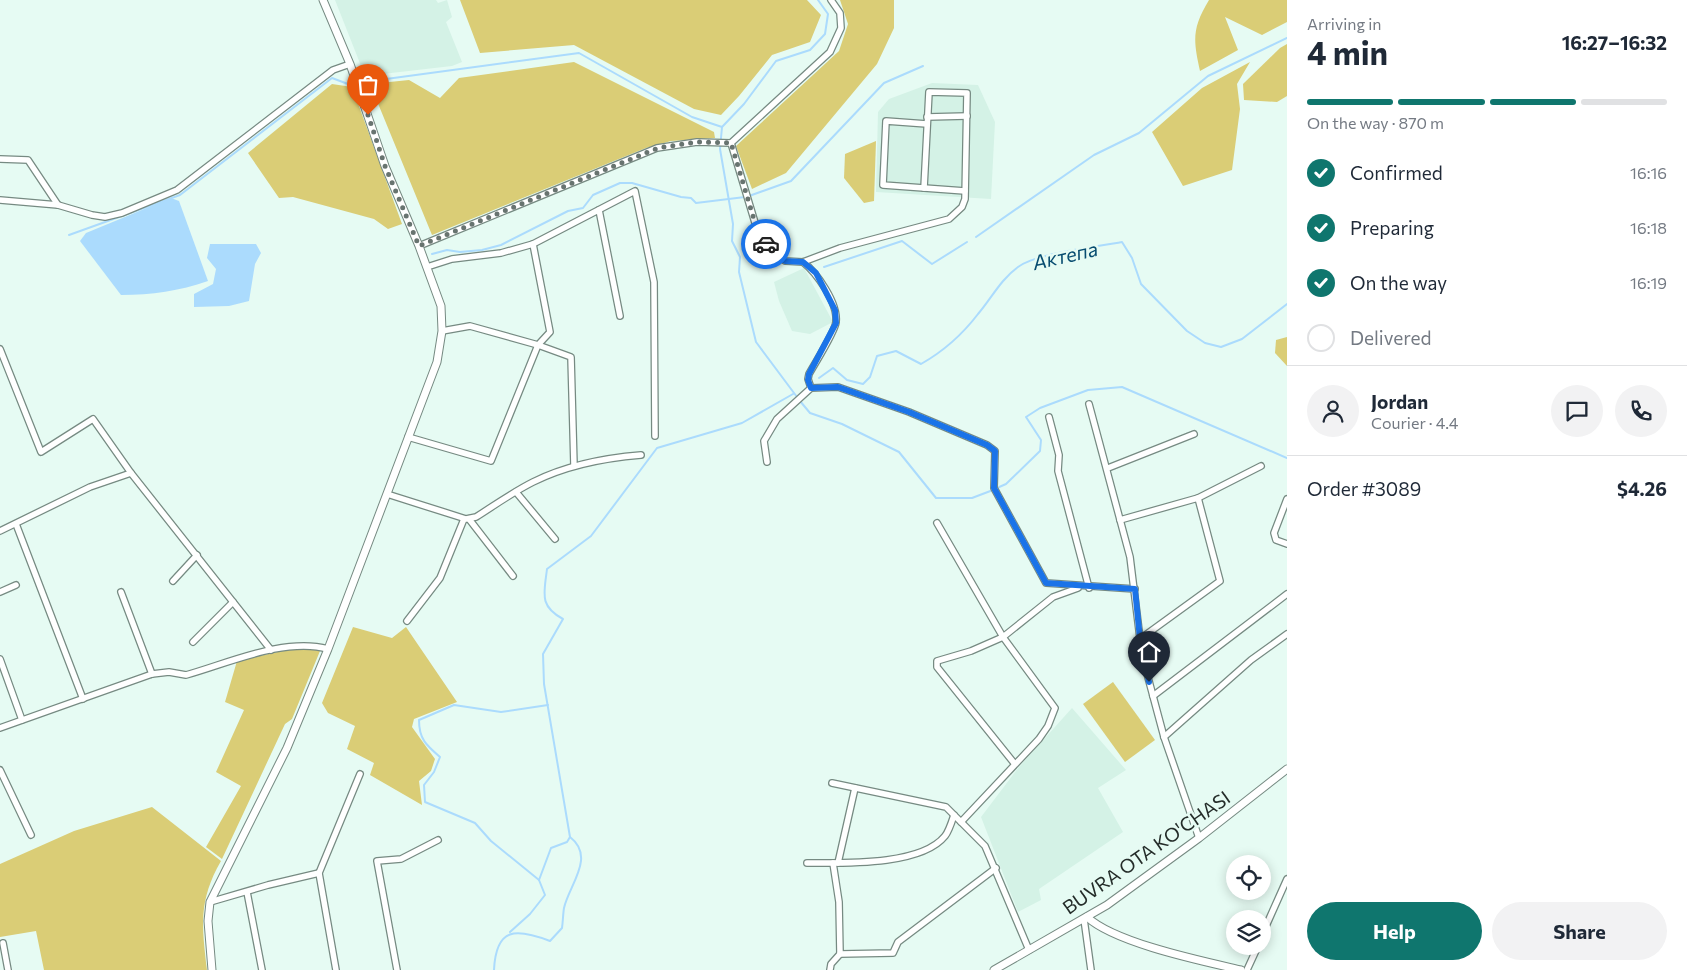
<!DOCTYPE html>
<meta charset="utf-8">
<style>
body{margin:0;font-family:Commissioner,sans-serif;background:#f2f2f3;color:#1f2937;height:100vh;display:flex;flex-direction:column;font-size:19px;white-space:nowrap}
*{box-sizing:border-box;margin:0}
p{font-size:16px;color:#747a83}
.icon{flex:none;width:28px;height:28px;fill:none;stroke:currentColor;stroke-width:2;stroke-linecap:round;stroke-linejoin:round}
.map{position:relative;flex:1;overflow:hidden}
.details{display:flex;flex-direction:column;background:#fff;width:400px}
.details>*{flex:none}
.tools{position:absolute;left:1226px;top:855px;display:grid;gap:10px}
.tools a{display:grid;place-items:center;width:45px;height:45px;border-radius:50%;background:#fff;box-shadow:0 2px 12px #0003;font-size:25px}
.pin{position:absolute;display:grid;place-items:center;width:42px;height:42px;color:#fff;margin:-51px -21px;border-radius:50% 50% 50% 0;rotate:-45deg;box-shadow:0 0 5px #0007}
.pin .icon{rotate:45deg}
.courier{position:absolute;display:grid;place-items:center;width:50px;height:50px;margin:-25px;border:4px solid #1a73e8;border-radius:50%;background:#fff;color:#222;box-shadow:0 1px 6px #0007}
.head em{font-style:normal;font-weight:700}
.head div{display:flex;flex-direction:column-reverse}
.head{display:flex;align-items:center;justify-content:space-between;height:85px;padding:0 20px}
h1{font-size:32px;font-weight:700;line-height:38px}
.bar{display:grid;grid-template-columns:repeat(4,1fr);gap:8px 5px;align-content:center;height:60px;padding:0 20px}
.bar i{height:6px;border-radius:4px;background:#e0e1e3}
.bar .active{background:#0f766e}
.bar p{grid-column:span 4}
.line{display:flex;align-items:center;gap:12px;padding:0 20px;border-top:1px solid #e0e1e3}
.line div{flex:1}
.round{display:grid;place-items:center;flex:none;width:52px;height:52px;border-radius:26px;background:#f2f2f3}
ol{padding:0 20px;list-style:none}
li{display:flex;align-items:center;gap:15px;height:55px}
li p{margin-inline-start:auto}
li .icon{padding:5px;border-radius:50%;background:#0f766e;color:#fff;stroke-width:4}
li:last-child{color:#747a83}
li i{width:28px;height:28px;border:2px solid #e0e1e3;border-radius:50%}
.primary-button{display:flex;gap:10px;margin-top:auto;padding:10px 20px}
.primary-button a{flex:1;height:58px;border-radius:30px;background:#0f766e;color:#fff;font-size:20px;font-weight:700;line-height:58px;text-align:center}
.primary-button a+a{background:#f2f2f3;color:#1f2937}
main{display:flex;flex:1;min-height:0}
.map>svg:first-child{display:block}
.built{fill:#d4f2e6}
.green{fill:#dacd76}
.water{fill:#abdbfd}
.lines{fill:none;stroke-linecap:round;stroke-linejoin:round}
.stream{stroke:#abdbfd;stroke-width:2}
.minor-casing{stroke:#768a82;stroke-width:8}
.major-casing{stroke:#768a82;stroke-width:9}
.minor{stroke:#fff;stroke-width:5.5}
.major{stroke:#fff;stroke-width:7}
.done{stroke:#687470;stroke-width:5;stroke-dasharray:0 9}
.route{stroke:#1a73e8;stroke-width:6}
.labels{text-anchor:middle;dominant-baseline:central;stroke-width:5;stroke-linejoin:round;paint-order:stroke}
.street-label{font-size:19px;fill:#242c29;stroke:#e6fbf3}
.water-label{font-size:20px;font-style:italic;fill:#074c70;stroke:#e6fbf3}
</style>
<main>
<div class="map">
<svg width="1287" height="970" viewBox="0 0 1287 970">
<rect width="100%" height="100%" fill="#e6fbf3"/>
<g class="built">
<path d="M335,0H436L438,3L447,0L452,17L446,22L462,62L452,66L365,76Z"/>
<path d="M932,83L978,85L995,122L991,199L876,192L878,112L889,99Z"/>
<path d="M804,268L833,322L810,334L792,331L779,301L774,282Z"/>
<path d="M1072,708L1126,770L1098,788L1123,832L1039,889L1041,900L1018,912L981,817L1019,767Z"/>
</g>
<g class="green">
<path d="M460,0H807L821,15L810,42L772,55L739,96L721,115L694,109L574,45L480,53Z"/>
<path d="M840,0H894V28L877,64L786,173L752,189L736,146L839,51L848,24Z"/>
<path d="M1209,0H1287V22L1262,35L1225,17L1238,50L1200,71C1193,40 1192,28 1209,0Z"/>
<path d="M1287,44V96L1277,102L1244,100L1243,84L1280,48Z"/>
<path d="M574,62L714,132L715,138L671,141L646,148L432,235L370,84L409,80L440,98L459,78Z"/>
<path d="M1250,62L1237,84L1240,109L1232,170L1183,186L1152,132L1202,88Z"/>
<path d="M332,84L352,87L402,224L388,229L374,219L293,197L279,198L248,153Z"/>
<path d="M876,141L874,201L864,203L844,178L845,154Z"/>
<path d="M1287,337V366L1275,353L1276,340Z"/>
<path d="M353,627L392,638L406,627L457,702L414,719L412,727L435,759L431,771L419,781L422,805L370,775L374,763L347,749L355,726L328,713L322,703Z"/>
<path d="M291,649H313L320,651L292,719L285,724L222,859L206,847L241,786L216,772L244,710L225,702L237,661Z"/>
<path d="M1113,682L1155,740L1125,762L1083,704Z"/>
<path d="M152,807L221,861C198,901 202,926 207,970H44L36,931L0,937V864L74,831Z"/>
</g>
<g class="water">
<path d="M171,198L179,201L208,281C179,291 152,295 121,295L80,241L86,233Z"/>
<path d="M210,244H256L261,253L255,264L249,301L229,306L194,307V294L213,284L216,269L207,258Z"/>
</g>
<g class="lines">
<g class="stream">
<path d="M364,82L579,53L692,117L722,127L744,104L776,61L810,50L825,34L828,14L818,0"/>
<path d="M722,127L720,149L733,224L732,241L740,257L739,272L756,342L797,397"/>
<path d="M749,196L791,181L884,83L923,66"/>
<path d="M69,235L180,195L332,78L348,84"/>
<path d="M976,237L1094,155L1139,133L1208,76L1287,38"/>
<path d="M432,254L447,250L460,252L482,250L501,245L568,211L583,208L593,195L620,183H632L681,197L691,198L696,203L745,197"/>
<path d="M824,267L902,241L932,264L967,242"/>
<path d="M819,378L833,368L847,380L863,384L870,377L877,356L896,351L921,364C944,351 962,335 978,314C991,299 1001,279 1018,267C1037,253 1097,247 1122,242L1132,258L1141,284L1187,331L1205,343L1221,347L1242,339L1287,304"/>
<path d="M800,401L810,413L842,424L899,452L936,498H972L993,490"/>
<path d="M997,488L1006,484L1040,451L1041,440L1026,417L1040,408L1088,390L1122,387L1287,458"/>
<path d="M539,880L551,848L567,842L570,837"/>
<path d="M510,932L530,914L545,895L539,880L491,841L475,823L425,802L424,785L434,772L440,757C426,745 419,739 419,720L454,705L501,712L548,705"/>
<path d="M494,970C496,927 516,928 550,941L562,928C563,921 563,914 564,908C569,885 596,857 570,837L544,684L543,654L563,619C539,606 544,594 547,569L591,536L657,448L742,423L793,394"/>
</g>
<defs>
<g id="minor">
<path d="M927,117L967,116"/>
<path d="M927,124L886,121L883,185L965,191"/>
<path d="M731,143L756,226L774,254L785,261L803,262L840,248L949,219L962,207L965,199L967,93L929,92L924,188"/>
<path d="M0,159L28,160L58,205L92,215L105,217L122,213L177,190L333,70L350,64"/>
<path d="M0,200L58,205"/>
<path d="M599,210L620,316"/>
<path d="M419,246L657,148L697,142L731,143L830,52L841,28L840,13L831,0"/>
<path d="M803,262C817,273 838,303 836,322C835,332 815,363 809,374L808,379L811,388"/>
<path d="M427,267L452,259L501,253L533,244L635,191L654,282L655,436"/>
<path d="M442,331L470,326L538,345L571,357L574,466"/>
<path d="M0,349L41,452L93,419L131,473L271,650"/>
<path d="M1089,404L1130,557L1142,655L1164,737L1199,838"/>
<path d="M1049,417L1059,455L1058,471L1089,588"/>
<path d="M408,437L491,461L538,345L550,332L533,244"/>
<path d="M767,462L764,441L777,419L811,388L838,387L909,412L987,445L995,451L994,488L1046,583L1135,589"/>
<path d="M1108,468L1194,434"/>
<path d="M516,492L555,539"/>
<path d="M387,494L466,519L476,517C495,505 513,492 533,482C567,465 604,458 641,455"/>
<path d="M1287,499L1274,533L1276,540L1287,544"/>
<path d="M469,519L513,576"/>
<path d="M1120,520L1198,498L1261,466"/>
<path d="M937,523L1003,637L1055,708L1048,726L1039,739L961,822"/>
<path d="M16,524L83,699"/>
<path d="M0,531L90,487L131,473"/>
<path d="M173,581L197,555"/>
<path d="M0,592L16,585"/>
<path d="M121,592L152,674"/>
<path d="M407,621L440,578L464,519"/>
<path d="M1140,639L1220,581L1198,498"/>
<path d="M193,642L233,602"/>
<path d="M0,659L22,720"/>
<path d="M1153,696L1287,594"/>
<path d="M0,728L152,674L169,672L186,675C229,663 285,637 328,649"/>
<path d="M1164,737L1251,660L1287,634"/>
<path d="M1014,763L937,667V661L971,651L1003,637L1053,597L1078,588"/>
<path d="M0,770L31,835"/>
<path d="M832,783L946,807L985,846L1029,950"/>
<path d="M807,863C843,863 921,866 945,836C949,831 952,821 954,815"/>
<path d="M838,863L855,788"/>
<path d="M247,892L262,970"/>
<path d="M210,902L268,885L319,873"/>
<path d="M1084,919L1091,970"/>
<path d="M1262,935L1287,879"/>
<path d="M3,943L8,970"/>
<path d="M840,954L893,953L898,942L996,868"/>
<path d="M336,970L319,873L360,774"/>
<path d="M397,970L377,861L401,859L438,840"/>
<path d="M830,970L831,964L840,954L839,902L833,863"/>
<path d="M1247,970L1258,946"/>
</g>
<g id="major">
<path d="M1087,917C1115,943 1202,961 1241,970"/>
<path d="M212,970L208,921L210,902L287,748L328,649L437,362L442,331L441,306L419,246L385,166L350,64L323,0"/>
<path d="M994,970L1107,905L1199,838L1287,769"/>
</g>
</defs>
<use href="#minor" class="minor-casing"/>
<use href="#major" class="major-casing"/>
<use href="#minor" class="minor"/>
<use href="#major" class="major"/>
</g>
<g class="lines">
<path class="done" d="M368,115L385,166L419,246L658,148L697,142L731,143L756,226L766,244"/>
<path class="route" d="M766,244L774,254L785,261L803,262L816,273L835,310L836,323L809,374L808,380L811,388L838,387L909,412L987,445L995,451L994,488L1046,583L1135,589L1140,639L1149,682"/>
</g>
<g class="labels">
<g class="street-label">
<text transform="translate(1146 852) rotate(-35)">BUVRA OTA KO'CHASI</text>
</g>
<g class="water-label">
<text transform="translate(1065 255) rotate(-13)">Актепа</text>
</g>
</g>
</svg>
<div class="tools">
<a><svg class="icon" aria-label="locate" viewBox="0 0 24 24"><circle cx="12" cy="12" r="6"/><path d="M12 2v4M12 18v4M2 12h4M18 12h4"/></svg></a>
<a><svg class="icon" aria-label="layers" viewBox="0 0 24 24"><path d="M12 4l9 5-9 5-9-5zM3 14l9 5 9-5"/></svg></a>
</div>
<div class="pin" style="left:368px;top:115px;background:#ea580c"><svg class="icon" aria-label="bag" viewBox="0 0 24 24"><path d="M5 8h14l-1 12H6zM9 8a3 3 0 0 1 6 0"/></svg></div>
<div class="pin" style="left:1149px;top:682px;background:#1f2937"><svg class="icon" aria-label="home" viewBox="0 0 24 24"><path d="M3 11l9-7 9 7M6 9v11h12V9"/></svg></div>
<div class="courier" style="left:766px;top:244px"><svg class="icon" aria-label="car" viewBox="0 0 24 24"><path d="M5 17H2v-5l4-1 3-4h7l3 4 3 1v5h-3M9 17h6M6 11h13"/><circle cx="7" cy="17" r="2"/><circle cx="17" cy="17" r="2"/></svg></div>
</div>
<section class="details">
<div class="head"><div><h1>4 min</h1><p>Arriving in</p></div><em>16:27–16:32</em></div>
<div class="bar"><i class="active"></i><i class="active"></i><i class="active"></i><i></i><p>On the way · 870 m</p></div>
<ol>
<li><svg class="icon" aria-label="check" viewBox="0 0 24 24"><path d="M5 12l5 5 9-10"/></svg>Confirmed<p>16:16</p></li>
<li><svg class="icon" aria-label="check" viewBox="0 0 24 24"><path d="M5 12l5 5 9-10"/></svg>Preparing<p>16:18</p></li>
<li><svg class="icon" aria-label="check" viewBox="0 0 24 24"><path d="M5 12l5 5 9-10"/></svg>On the way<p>16:19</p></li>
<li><i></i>Delivered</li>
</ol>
<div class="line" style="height:90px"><a class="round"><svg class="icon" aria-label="person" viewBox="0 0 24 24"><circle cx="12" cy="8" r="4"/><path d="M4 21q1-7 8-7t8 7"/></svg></a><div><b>Jordan</b><p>Courier · 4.4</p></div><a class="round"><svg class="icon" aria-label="chat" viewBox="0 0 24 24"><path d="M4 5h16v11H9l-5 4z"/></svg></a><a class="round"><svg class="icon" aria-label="phone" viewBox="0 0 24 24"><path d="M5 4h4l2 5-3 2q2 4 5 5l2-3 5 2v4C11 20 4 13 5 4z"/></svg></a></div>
<div class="line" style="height:65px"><div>Order #3089</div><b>$4.26</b></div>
<div class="primary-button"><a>Help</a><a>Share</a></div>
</section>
</main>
